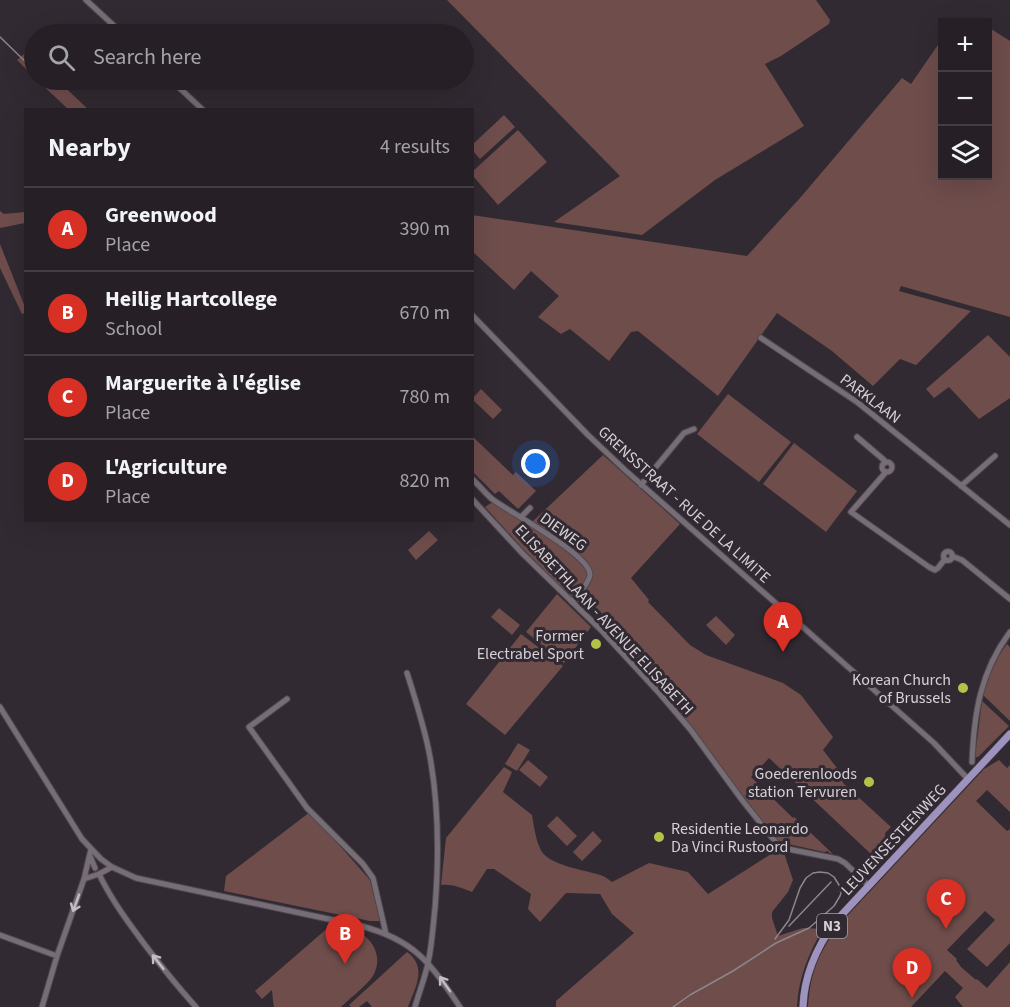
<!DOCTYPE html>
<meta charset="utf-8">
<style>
:root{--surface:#262026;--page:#322d32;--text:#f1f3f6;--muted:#a4a3a7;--line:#423e43;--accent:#d93025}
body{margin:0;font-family:"Source Sans 3",sans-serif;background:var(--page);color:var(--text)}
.controls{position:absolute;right:18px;top:18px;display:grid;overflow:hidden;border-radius:0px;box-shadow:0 6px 24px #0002}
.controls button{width:54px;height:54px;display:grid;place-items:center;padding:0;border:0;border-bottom:2px solid var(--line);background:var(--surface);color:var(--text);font:30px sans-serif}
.you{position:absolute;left:536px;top:464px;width:21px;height:21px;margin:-15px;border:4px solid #fff;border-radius:50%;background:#1a73e8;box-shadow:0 0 0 9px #1a73e833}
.badge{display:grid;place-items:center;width:39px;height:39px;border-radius:50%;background:var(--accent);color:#fff;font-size:20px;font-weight:700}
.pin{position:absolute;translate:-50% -50px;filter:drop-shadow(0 2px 3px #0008)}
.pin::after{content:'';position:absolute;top:32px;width:21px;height:18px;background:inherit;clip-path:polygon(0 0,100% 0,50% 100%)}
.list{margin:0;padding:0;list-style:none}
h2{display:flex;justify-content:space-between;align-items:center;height:78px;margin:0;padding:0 24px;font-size:26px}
h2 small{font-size:20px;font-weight:400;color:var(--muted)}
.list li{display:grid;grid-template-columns:39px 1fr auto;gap:18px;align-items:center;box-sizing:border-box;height:84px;padding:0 24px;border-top:2px solid var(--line)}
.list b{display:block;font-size:22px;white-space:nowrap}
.list p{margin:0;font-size:20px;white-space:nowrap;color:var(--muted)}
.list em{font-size:20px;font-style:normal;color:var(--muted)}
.icon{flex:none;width:33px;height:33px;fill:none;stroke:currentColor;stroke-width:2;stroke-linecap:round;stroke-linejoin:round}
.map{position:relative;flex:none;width:1010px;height:1007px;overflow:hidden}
.search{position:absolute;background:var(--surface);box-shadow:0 6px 24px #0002;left:24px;top:24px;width:450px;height:66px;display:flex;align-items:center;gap:15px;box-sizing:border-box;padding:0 21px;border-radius:33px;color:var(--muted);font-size:22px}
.panel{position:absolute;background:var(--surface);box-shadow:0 6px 24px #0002;left:24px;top:108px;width:450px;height:414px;border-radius:0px}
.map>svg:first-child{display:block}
.green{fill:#6e4d4b}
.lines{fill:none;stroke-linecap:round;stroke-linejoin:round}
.minor-casing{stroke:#4f484f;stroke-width:7}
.major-casing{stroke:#4f484f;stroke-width:8}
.minor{stroke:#766d77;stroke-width:5}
.major{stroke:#9e92bf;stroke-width:7}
.tram{stroke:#8c868c;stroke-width:1.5}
.oneway{stroke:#c3bdc3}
.poi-dot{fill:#b5c249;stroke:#322a32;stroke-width:2}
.labels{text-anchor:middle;stroke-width:6;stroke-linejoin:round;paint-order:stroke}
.shield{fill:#322a32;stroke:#a59fa5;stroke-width:1.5}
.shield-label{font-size:15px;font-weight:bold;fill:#d6d1d6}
.street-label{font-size:16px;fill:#d6d1d6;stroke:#322a32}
.poi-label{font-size:16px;fill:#d6d1d6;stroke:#322a32;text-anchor:end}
</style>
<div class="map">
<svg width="1010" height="1007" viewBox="0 0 1010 1007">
<rect width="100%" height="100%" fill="#322a32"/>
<path class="green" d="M447,0h369l14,20 -1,4 -48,32 -16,8 39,62 -89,54 -73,55 -88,-13 66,-46z
M988,27l22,14v276l-109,-31 -2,5 72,20 -55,54 -16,-6 -27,27 -41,-35 -55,-38 -59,83 -80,-65 -7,1 -22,29 -39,-32 -9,5 -23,-17 21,-21 -28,-25 -17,19 -41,-38 -1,-37 275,41 53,-58 102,-120 9,6 31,-45v137h46z
M28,51l6,6v20l-17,-17z
M37,80h20l31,29h-20z
M504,115l11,12 -35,32 -7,-8v-7z
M518,130l29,32 -49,43 -25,-29v-5z
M0,211l4,3 21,-2v11l-25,5z
M0,244l25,63v6l-3,1 -22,-46z
M988,335l22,22v41l-31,21 -30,-32 -15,11 -8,-9z
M481,389l21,21 -9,9 -20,-19v-2z
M728,394l63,48 -32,40 -62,-48z
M473,437l40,38 3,-3 20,19 -18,18 -19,-18 -4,3 -22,-22z
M794,443l63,48 -31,41 -63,-48z
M603,455l77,69 -49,54 18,22 -1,2 42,43 16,10 77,28 18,12 32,42 -10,13 14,18 6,15 48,44 -6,6 1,9 -13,14 -104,-98 -18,19 42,41 1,-1 39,37 -4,-1 -1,-2 -4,1 -45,-10 -123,-157 -33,-34 7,-7 -20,-23 -28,-26 -3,10 -54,-54 -40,-44 11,-7 36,22z
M429,531l9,9 -22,20 -8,-10z
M557,594l34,33 -27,36 -38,-31z
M499,608l21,17 -8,10 -21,-18z
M716,616l19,19 -9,10 -20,-20z
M521,634l42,32 -58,69 -39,-31z
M1007,644l3,3v74l-27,-26c6,-18 12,-36 24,-51z
M982,701l27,25 -31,31h-3z
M518,743l12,7 -13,21 -12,-7z
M528,760l20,17 -8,10 -21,-17z
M999,760l8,8 3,-3v47l-23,-22 -11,11 31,30 3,-2v114l-23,24 -20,-18 28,-29 -10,-9 -38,39 10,9 -1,1 5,7 15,13 1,-1 10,9 23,-26v45h-47l-8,-10 8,-9 -18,-17 -34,36h-103c1,-20 5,-39 15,-57 12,-24 34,-44 52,-64 36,-39 73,-78 109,-117z
M504,767l8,5 -9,20 29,23c2,12 4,27 10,37 10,14 43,18 58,23 4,1 8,4 12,7l37,-19 39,9 20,22 68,-43 8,2 9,27 -5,12 -16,20v6l6,18 25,-8 20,1c-14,23 -25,50 -26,78h-241v-6l78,-68 -22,-19 -12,-20 -34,-1 -26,29 -12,-13 3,-15 -37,-25h-7l-15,23c-11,-4 -19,-8 -31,-7l5,-47z
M310,812l60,68 10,41h-10l-146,-30 2,-15z
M557,816l20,20 -10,10 -20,-20z
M593,831l9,10 -20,20 -9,-9z
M331,925l3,2c25,-4 53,21 40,47 -4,9 -25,25 -33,33h-67l-1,-6 -1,-11 -10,9 -7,-8z
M407,952c21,15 8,36 1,55h-36l-5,-6 -8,6h-8l-2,-2z"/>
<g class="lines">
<g class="minor-casing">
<path id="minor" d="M86,0l37,34
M171,80l32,30
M472,315l116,120 37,35 309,273 33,35
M761,338l96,64 153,123
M857,437l27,23 1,3
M882 467a5 5 0 1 1 10 0a5 5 0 1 1-10 0Z
M886,472l-35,40 78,55 6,3 3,-2 7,-9
M472,479c7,6 13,14 20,20 17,13 99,56 98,76 -1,9 -13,20 -18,27
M641,485l43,-52 10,-4
M961,486l34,-30
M472,499l51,55 77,75 60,65 30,35 52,71 36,45 10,4 50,10 7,4 23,22
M521,517l9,-9
M943.5 556a4.5 4.5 0 1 1 9 0a4.5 4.5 0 1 1-9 0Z
M952,556l10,4 48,39
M407,673c9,28 18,56 23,84 9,50 9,101 5,151 -2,18 -3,37 -7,55 -3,15 -9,29 -13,44
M287,699l-38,28 58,81 56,56 10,14 13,56
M0,707l82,132 19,20 11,8 24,11 225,48c54,14 69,37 99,81
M972,762c2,-48 8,-90 38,-130
M90,856l5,12
M99,874c13,27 29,48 46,71 16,21 33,42 51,62
M84,879l15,-5 13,-7
M0,935l57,21
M42,1007l15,-51 27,-77 7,-30"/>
</g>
<g class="major-casing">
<path id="major" d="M803,1007c1,-32 13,-59 32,-85l175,-188"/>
</g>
<use href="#minor" class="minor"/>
<use href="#major" class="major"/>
<path class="tram" d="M0,37l34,33
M789,926l42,-44
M673,1007l17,-12 43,-24 43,-28 33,-15 7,-6 18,-16 6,-10 1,-3 -2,-8 -5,-8 -6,-4 -8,-1 -7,1 -7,5 -6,10 -11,32 -14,19"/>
</g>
<defs><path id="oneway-shaft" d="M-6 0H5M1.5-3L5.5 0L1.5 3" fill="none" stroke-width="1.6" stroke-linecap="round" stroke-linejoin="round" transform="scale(1.5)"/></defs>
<g class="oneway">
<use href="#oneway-shaft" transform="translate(76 903) rotate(110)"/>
<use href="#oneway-shaft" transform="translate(158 962) rotate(-128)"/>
<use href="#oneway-shaft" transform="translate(445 984) rotate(-125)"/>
</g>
<g class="poi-dot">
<circle cx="596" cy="644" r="6"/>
<circle cx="963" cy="688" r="6"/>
<circle cx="869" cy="782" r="6"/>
<circle cx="659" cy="837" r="6"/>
</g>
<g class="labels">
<rect class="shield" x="817" y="914" width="30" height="24" rx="4.5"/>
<g class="shield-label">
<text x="832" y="931">N3</text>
</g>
<g class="street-label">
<text transform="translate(871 398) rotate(37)" y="6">PARKLAAN</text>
<text transform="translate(685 504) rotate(42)" y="6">GRENSSTRAAT - RUE DE LA LIMITE</text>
<text transform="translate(564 531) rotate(36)" y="6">DIEWEG</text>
<text transform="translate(605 619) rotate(47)" y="6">ELISABETHLAAN - AVENUE ELISABETH</text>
<text transform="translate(893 839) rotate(-47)" y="6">LEUVENSESTEENWEG</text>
</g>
<g class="poi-label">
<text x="584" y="641">Former<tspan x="584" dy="18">Electrabel Sport</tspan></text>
<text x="951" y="685">Korean Church<tspan x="951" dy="18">of Brussels</tspan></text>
<text x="857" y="779">Goederenloods<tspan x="857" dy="18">station Tervuren</tspan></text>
<text x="671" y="834" text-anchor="start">Residentie Leonardo<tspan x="671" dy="18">Da Vinci Rustoord</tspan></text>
</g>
</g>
</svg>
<div class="controls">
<button>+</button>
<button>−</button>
<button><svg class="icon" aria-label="layers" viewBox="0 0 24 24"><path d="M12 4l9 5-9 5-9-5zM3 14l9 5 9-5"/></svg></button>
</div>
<div class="you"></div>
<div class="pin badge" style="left:783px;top:652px">A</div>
<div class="pin badge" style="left:345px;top:964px">B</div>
<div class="pin badge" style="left:946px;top:929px">C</div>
<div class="pin badge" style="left:912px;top:998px">D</div>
<div class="search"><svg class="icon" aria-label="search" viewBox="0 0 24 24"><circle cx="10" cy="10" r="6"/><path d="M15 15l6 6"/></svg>Search here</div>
<section class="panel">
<h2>Nearby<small>4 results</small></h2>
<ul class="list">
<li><span class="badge">A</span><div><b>Greenwood</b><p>Place</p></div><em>390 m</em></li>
<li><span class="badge">B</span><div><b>Heilig Hartcollege</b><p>School</p></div><em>670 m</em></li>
<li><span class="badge">C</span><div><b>Marguerite à l'église</b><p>Place</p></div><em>780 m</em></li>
<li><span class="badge">D</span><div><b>L'Agriculture</b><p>Place</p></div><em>820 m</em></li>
</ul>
</section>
</div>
